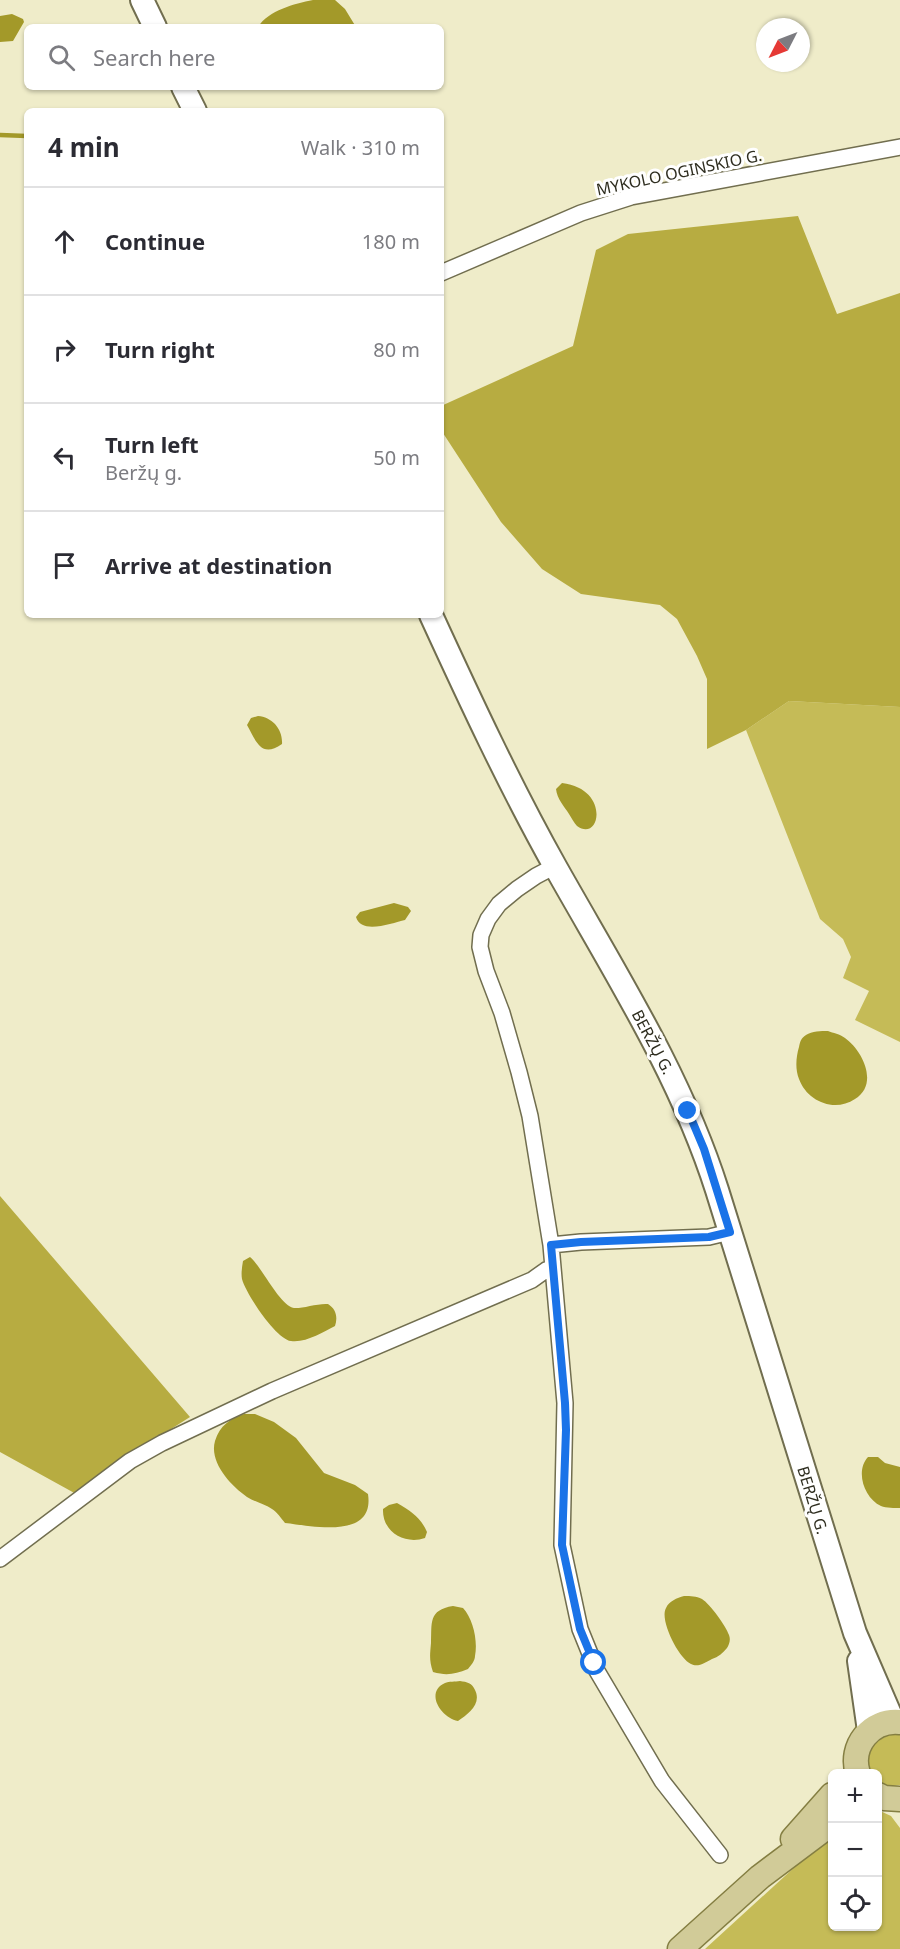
<!DOCTYPE html>
<meta charset="utf-8">
<style>
:root{--surface:#fff;--page:#f2f2f3;--text:#2b2b33;--muted:#7c7c81;--line:#e1e1e2}
body{margin:0;font-family:"Noto Sans",sans-serif;background:var(--page);color:var(--text)}
.controls{position:absolute;right:18px;bottom:18px;display:grid;overflow:hidden;border-radius:9px;box-shadow:0 2px 4px #0004}
.controls button{width:54px;height:54px;display:grid;place-items:center;padding:0;border:0;border-bottom:2px solid var(--line);background:var(--surface);color:var(--text);font:30px sans-serif}
.compass{position:absolute;left:756px;top:18px;width:54px;height:54px;border-radius:50%;background:var(--surface);box-shadow:0 2px 4px #0004;rotate:228deg}
.stop{position:absolute;width:18px;height:18px;margin:-14px;border:4px solid #1a73e8;border-radius:50%;background:#fff}
.stop.end{background:#1a73e8;border-color:#fff;box-shadow:0 2px 6px #0008}
.list{margin:0;padding:0;list-style:none}
h2{display:flex;justify-content:space-between;align-items:center;height:78px;margin:0;padding:0 24px;font-size:26px}
h2 small{font-size:20px;font-weight:400;color:var(--muted)}
.list li{display:grid;grid-template-columns:39px 1fr auto;gap:18px;align-items:center;box-sizing:border-box;height:108px;padding:0 24px;border-top:2px solid var(--line)}
.list b{display:block;font-size:22px;white-space:nowrap}
.list p{margin:0;font-size:20px;white-space:nowrap;color:var(--muted)}
.list em{font-size:20px;font-style:normal;color:var(--muted)}
.icon{flex:none;width:33px;height:33px;fill:none;stroke:currentColor;stroke-width:2;stroke-linecap:round;stroke-linejoin:round}
.map{position:relative;flex:none;width:900px;height:1949px;overflow:hidden}
.search{position:absolute;background:var(--surface);box-shadow:0 2px 4px #0004;left:24px;top:24px;width:420px;height:66px;display:flex;align-items:center;gap:15px;box-sizing:border-box;padding:0 21px;border-radius:9px;color:var(--muted);font-size:22px}
.panel{position:absolute;background:var(--surface);box-shadow:0 2px 4px #0004;left:24px;top:108px;width:420px;height:510px;border-radius:9px}
.map>svg:first-child{display:block}
.green{fill:#c5bb57}
.forest{fill:#b7ac41}
.water{fill:#a39929}
.lines{fill:none;stroke-linecap:round;stroke-linejoin:round}
.stream{stroke:#a39929;stroke-width:4.5}
.minor-casing{stroke:#716e4f;stroke-width:18}
.secondary-casing{stroke:#716e4f;stroke-width:26}
.primary-casing{stroke:#847e42;stroke-width:27}
.minor{stroke:#fff;stroke-width:15}
.secondary{stroke:#fff;stroke-width:22}
.primary{stroke:#d1cb98;stroke-width:24}
.route{stroke:#1a73e8;stroke-width:8}
.labels{text-anchor:middle;stroke-width:6;stroke-linejoin:round;paint-order:stroke}
.street-label{font-size:16px;fill:#2f2e20;stroke:#fff}
</style>
<div class="map">
<svg width="900" height="1949" viewBox="0 0 900 1949">
<rect width="100%" height="100%" fill="#efecc9"/>
<path class="green" d="M789,701l111,6v335l-45,-22 14,-29 -26,-13 8,-21 -8,-18 -23,-20 -74,-189z
M893,1733h7v52l-15,2 -7,-2v-11l-11,-1c-1,-24 4,-30 26,-40z
M878,1810l13,6 9,12v121h-195l127,-116v93h46z"/>
<path class="forest" d="M798,216l39,98 63,-21v414l-111,-6 -43,29 -39,19v-70l-10,-23 -20,-37 -17,-14 -79,-11 -39,-25 -41,-47 -60,-92v-24l132,-60 23,-96 32,-16z
M0,1196l190,221 -52,33 -60,45 -78,-43z"/>
<path class="water" d="M313,0h22l10,9 11,18h-98c11,-17 36,-23 55,-27z
M12,14l11,5 1,3 -11,19 -13,1v-26z
M258,716c14,1 25,13 24,28 -21,15 -26,-3 -35,-19l4,-7z
M562,783c49,6 38,60 15,43 -3,-3 -6,-9 -8,-12 -5,-8 -12,-15 -13,-25z
M394,903l14,4 3,4 -6,9c-13,3 -44,15 -49,-3l4,-5z
M828,1031c5,2 12,3 17,7 18,13 34,46 10,61 -21,14 -48,2 -56,-20 -4,-10 -3,-22 0,-32 1,-5 2,-9 7,-12 6,-4 15,-4 22,-4z
M250,1257c12,10 30,49 44,51 7,1 24,-5 34,-4 8,5 10,13 7,22 -12,6 -29,17 -44,15 -15,-2 -45,-47 -49,-62 -1,-6 0,-12 1,-18z
M244,1414h11l19,8 22,16 28,35 31,12 13,9c7,46 -56,32 -83,29 -4,-5 -8,-11 -13,-14 -7,-5 -17,-7 -25,-12 -17,-12 -38,-35 -32,-56 5,-16 15,-22 29,-27z
M868,1457h10l7,6 15,4v41c-5,0 -14,0 -19,-2 -17,-8 -26,-35 -13,-49z
M397,1503c14,8 24,15 30,29l-2,6c-20,7 -43,-6 -42,-29l6,-4z
M684,1596c7,0 12,0 18,3 8,5 24,27 27,36 2,5 0,10 -2,13 -4,5 -9,9 -15,11 -6,3 -14,9 -21,5 -12,-5 -32,-44 -25,-56 3,-7 11,-10 18,-12z
M453,1606l10,2c10,11 15,32 12,48 0,5 -4,9 -7,13 -13,5 -21,7 -35,3 -4,-12 -3,-17 -2,-29 1,-20 -3,-33 22,-37z
M460,1681c7,1 12,2 15,9 7,14 -7,24 -17,31 -18,-4 -33,-29 -13,-38 4,-2 10,-1 15,-2z"/>
<g class="lines">
<path class="stream" d="M0,135l27,1"/>
<g class="minor-casing">
<path id="minor" d="M441,273l140,-60 50,-16 269,-50
M555,866l-19,10 -19,13 -18,15 -11,15 -7,16 -1,12 6,24 16,42 17,59 11,44 21,129 14,158 -3,142 18,84 17,42 65,110 58,74
M551,1245l30,-3 128,-5 21,-5
M0,1559l130,-98 32,-18 110,-52 260,-111 14,-10 7,-2"/>
</g>
<g class="secondary-casing">
<path id="secondary" d="M142,0l13,27
M183,87l12,24
M431,615c39,85 79,171 125,253 59,105 124,206 161,322l138,443 38,88
M859,1661l10,70"/>
</g>
<g class="primary-casing">
<path id="primary" d="M858,1774c-9,-28 13,-55 42,-52
M878,1795l6,3 16,1
M793,1839l39,-44
M680,1949l80,-72 72,-54"/>
</g>
<use href="#minor" class="minor"/>
<use href="#secondary" class="secondary"/>
<use href="#primary" class="primary"/>
</g>
<g class="lines">
<path class="route" d="M594,1663l-14,-34 -18,-84 4,-115 -1,-27 -14,-158 30,-3 128,-5 21,-5 -26,-83 -16,-38"/>
</g>
<g class="labels">
<g class="street-label">
<text transform="translate(679 172) rotate(-12)" y="6">MYKOLO OGINSKIO G.</text>
<text transform="translate(653 1042) rotate(62)" y="6">BERŽŲ G.</text>
<text transform="translate(813 1500) rotate(73)" y="6">BERŽŲ G.</text>
</g>
</g>
</svg>
<div class="controls">
<button>+</button>
<button>−</button>
<button><svg class="icon" aria-label="locate" viewBox="0 0 24 24"><circle cx="12" cy="12" r="6"/><path d="M12 2v4M12 18v4M2 12h4M18 12h4"/></svg></button>
</div>
<svg class="compass" viewBox="-18 -18 36 36"><path d="M0-13l5 13h-10z" fill="#e53935"/><path d="M0 13l5-13h-10z" fill="#7c7c81"/></svg>
<div class="stop" style="left:594px;top:1663px"></div>
<div class="stop end" style="left:688px;top:1111px"></div>
<div class="search"><svg class="icon" aria-label="search" viewBox="0 0 24 24"><circle cx="10" cy="10" r="6"/><path d="M15 15l6 6"/></svg>Search here</div>
<section class="panel">
<h2>4 min<small>Walk · 310 m</small></h2>
<ul class="list">
<li><svg class="icon" aria-label="ahead" viewBox="0 0 24 24"><path d="M12 20V5M6 11l6-6 6 6"/></svg><div><b>Continue</b></div><em>180 m</em></li>
<li><svg class="icon" aria-label="right" viewBox="0 0 24 24"><path d="M7 20v-9h11M14 6l5 5-5 5"/></svg><div><b>Turn right</b></div><em>80 m</em></li>
<li><svg class="icon" aria-label="left" viewBox="0 0 24 24"><path d="M17 20v-9H6M10 6l-5 5 5 5"/></svg><div><b>Turn left</b><p>Beržų g.</p></div><em>50 m</em></li>
<li><svg class="icon" aria-label="arrive" viewBox="0 0 24 24"><path d="M6 21V4h12l-3 4 3 4H6"/></svg><div><b>Arrive at destination</b></div></li>
</ul>
</section>
</div>
